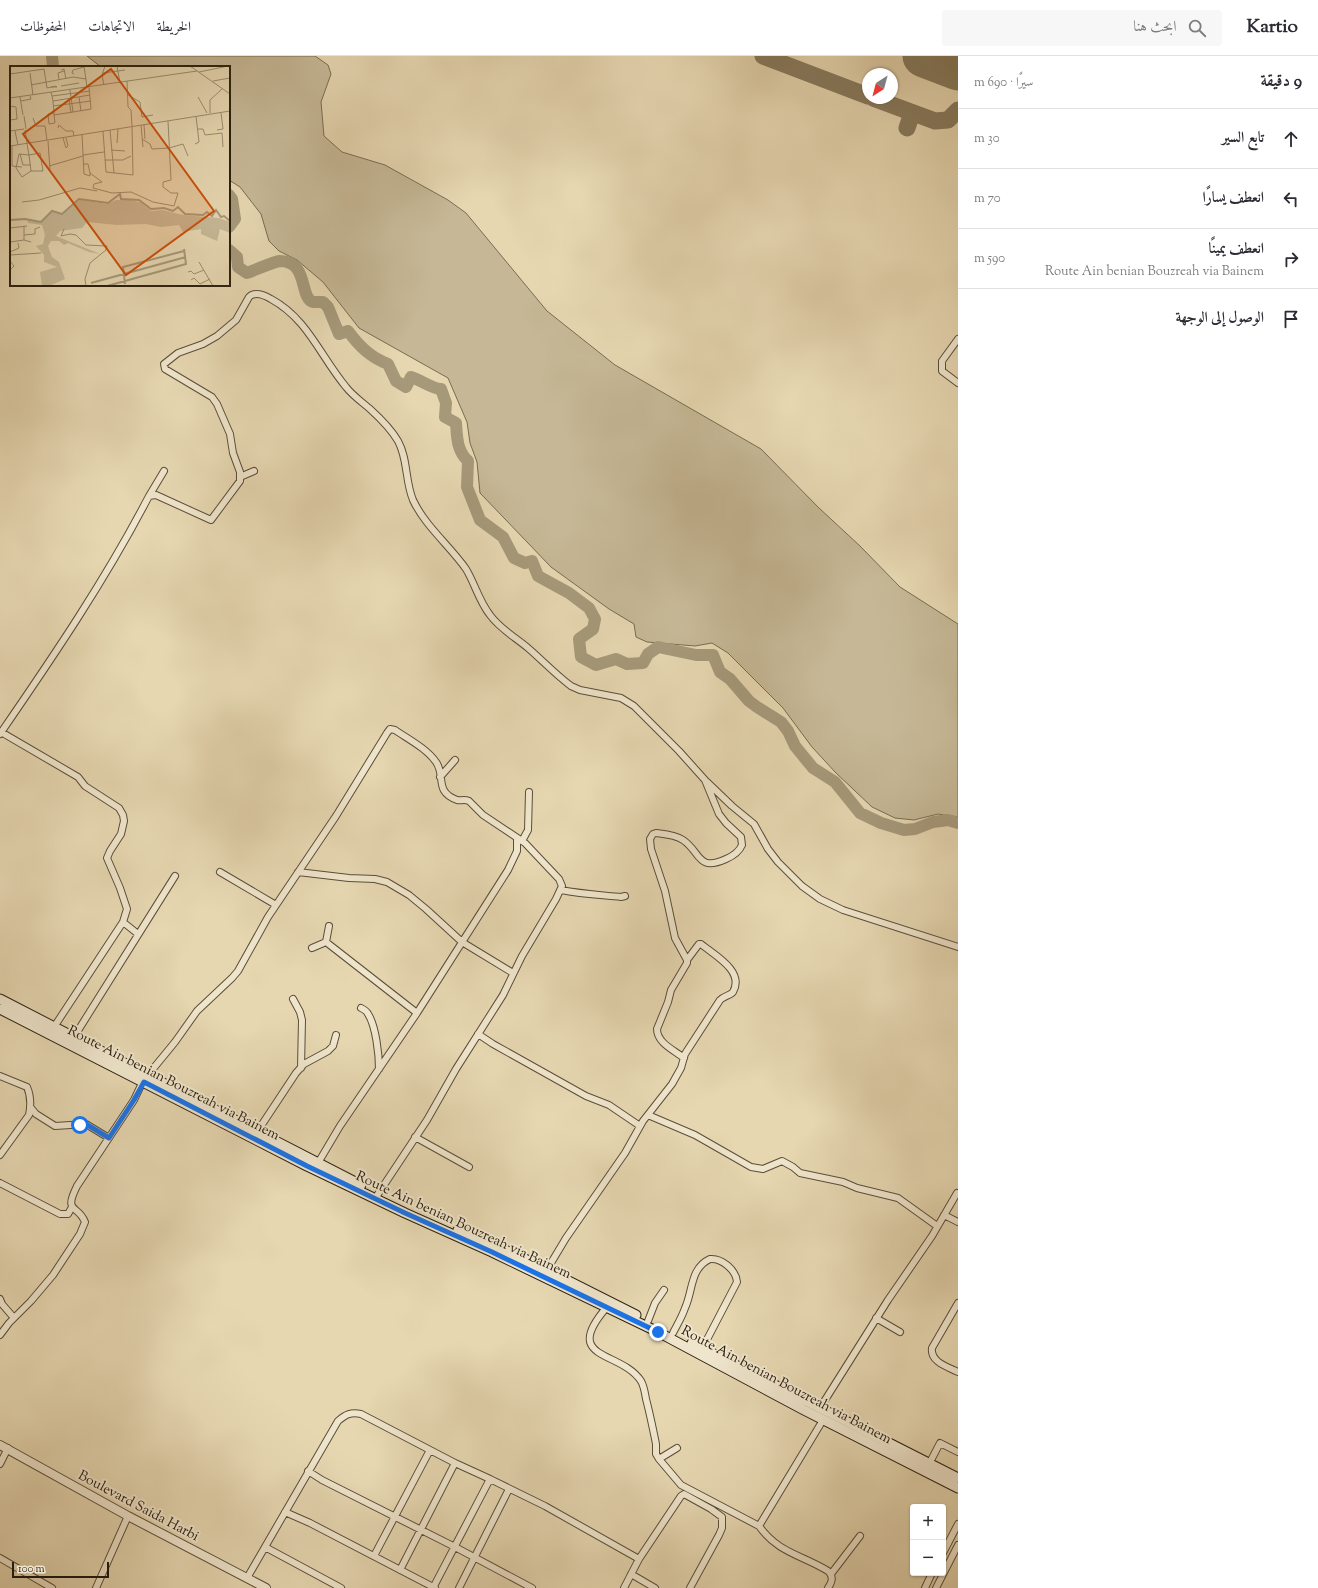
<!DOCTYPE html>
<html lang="ar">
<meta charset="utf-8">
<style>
:root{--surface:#fff;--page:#f7f7f7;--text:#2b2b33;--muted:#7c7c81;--line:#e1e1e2}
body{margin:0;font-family:"Sorts Mill Goudy",Amiri,serif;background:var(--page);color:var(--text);direction:rtl}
.controls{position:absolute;right:12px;bottom:12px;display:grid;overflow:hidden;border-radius:4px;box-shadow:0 1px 3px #0004}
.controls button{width:36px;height:36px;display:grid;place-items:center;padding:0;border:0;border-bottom:1px solid var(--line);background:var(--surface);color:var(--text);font:20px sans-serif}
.compass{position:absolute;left:862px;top:12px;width:36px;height:36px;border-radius:50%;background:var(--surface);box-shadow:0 1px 3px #0004;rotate:216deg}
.scale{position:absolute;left:12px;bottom:10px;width:97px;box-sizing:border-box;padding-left:4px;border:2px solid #2b2010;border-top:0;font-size:11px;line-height:14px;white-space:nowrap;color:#2b2010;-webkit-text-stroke:3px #efe5cc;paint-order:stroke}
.stop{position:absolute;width:12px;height:12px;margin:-9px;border:3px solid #1a73e8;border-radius:50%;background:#fff}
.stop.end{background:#1a73e8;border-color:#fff;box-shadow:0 1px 4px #0008}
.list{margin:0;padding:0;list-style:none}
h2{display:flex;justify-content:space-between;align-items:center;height:52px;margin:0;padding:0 16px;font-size:17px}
h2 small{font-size:13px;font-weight:400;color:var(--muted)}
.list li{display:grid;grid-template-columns:26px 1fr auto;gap:12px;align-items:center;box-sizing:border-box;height:60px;padding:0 16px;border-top:1px solid var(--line)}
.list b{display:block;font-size:15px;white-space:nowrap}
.list p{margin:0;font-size:13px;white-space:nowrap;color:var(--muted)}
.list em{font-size:13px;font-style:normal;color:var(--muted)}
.icon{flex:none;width:22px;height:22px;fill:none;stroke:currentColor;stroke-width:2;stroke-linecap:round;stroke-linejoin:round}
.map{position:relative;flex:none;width:958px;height:1532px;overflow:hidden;direction:ltr}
header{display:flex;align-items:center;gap:24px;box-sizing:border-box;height:56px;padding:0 20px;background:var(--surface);border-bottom:1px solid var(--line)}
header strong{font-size:19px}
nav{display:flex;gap:22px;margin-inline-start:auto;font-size:14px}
.search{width:280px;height:36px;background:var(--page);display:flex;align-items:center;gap:10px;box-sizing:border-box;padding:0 14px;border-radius:4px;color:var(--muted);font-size:15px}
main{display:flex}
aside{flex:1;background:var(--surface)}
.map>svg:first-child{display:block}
.green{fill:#c6b896;stroke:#786c53}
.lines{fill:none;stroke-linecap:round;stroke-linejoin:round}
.river{stroke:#a6997a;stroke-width:12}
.taxiway{stroke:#887c60;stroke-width:17}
.runway{stroke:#887c60;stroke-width:43}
.minor-casing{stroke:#5a4e38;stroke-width:8}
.tertiary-casing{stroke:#5a4e38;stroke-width:10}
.secondary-casing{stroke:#2b2010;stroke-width:11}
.minor{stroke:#efe5cc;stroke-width:6}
.tertiary{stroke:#efe5cc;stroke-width:8}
.secondary{stroke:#efe5cc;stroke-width:9}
.route{stroke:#1a73e8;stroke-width:5}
.labels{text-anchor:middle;stroke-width:4;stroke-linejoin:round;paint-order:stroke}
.street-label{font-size:14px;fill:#2b2010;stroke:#efe5cc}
.inset-river{fill:none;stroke:#a6997a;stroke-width:2}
.inset-road{fill:none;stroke:#9b8e71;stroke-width:1}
.view{fill:#cc500d;fill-opacity:0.15;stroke:#cc500d;stroke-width:2}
.inset-edge{fill:none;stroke:#2b2010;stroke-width:2}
</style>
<header>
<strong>Kartio</strong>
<div class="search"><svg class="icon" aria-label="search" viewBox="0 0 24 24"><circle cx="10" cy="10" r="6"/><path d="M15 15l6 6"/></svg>ابحث هنا</div>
<nav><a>الخريطة</a><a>الاتجاهات</a><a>المحفوظات</a></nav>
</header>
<main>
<aside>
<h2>9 دقيقة<small>سيرًا · 690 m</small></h2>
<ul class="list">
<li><svg class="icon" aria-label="ahead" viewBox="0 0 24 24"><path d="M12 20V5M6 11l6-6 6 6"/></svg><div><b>تابع السير</b></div><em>30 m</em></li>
<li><svg class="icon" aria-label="left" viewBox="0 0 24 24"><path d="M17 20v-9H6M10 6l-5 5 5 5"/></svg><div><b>انعطف يسارًا</b></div><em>70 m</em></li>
<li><svg class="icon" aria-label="right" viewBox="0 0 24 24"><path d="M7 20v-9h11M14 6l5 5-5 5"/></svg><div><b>انعطف يمينًا</b><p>Route Ain benian Bouzreah via Bainem</p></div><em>590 m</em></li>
<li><svg class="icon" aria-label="arrive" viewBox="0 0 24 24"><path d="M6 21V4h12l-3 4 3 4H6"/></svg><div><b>الوصول إلى الوجهة</b></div></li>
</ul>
</aside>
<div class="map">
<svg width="958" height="1532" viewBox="0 0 958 1532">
<rect width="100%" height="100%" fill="#e6d7b1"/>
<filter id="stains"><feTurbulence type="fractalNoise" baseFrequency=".005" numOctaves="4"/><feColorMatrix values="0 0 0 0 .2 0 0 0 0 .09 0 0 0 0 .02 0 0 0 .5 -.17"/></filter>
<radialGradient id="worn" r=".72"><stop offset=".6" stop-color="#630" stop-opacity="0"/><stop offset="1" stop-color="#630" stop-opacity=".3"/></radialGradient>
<path class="green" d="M87,0h228l13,9 3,9 -10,28 3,34 18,16 43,13 63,35 18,13 81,98 68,54 146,84 58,59 41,38 40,41 58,37v193l-20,-3 -24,6 -19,-2 -23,-11 -36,-34 -24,-26 -29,-39 -55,-55 -16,-10 -17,3 -48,-4 -11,-5 -2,-13 -25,-15 -58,-42 -71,-74 -3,-31 -7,-19 -3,-21 -19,-44 -89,-50 -36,-46 -26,-22 -18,-9 -10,-10 -8,-27 -21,-27 -11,-7v-113h-128z"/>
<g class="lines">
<path class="river" d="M52,0l1,11
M229,139l3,4 3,20 -6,8
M229,194l8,7 1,10 9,6c8,-3 26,-11 33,-12 29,0 19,37 33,41 3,0 7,0 10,0l5,5 11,27 9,-3c11,15 22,26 40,33l8,17 10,6 5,-10c10,3 22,12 30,12l5,14 -1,14 11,6c1,15 1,28 12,38l-1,26 13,33 23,17 11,21 11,5 7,-2 6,15 31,17 20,15 6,11 -2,10 -14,10 2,18 15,8 20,-6 11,5 16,-1 5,-9 10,-7 38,8h17l7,17 10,7 19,22 8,6 24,15 7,9 7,15 18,22 22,14 25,31 21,10 23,7 11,-1 18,-7 15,-2 10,3"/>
<path class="taxiway" d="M763,0l105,40
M873,42l62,23 13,-1 10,-10
M907,72l5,-15"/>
<path class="runway" d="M924,0l34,13"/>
<g class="minor-casing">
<path id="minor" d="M958,283l-16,22v10l16,12
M240,421l14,-6
M149,440l15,-25
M1,676l77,45 7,9 34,22 4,7 1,6 -3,13 -11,17 -3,7 13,30 7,21 -4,13 15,12
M0,678c53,-77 106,-155 149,-238l7,-1 55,25 29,-39v-9l-7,-19 -3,-19 -13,-30 -5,-7 -47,-28 -1,-5 14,-11 25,-9 14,-8 19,-16 13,-23c6,-6 15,-2 22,2 37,20 49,57 75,88 7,9 16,15 24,22 11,10 21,20 28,32 10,18 7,40 15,59 12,26 37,46 53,69 9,15 13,32 24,46 10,14 25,22 38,33 15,13 28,27 43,38l9,4 41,8 13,8 45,45 26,29 14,34 7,9 15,14 1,8c-3,7 -9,11 -16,14 -29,13 -25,-7 -43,-19 -7,-5 -19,-6 -27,-7l-3,1 -3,5 1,10 14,42 10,47 12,22v3l-16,27 -3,12 -11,27c0,14 17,21 27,29
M440,721l15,-17
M707,726l25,24 22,18 14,25 10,13 24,24 18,13 23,11 115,37
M522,785l6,-11 1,-38
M220,816l56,33
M298,816l51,6 26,1 12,3 22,13 17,14 36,33 51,31
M561,834c20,4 40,5 60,7l4,-1
M326,886l91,71
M312,892l14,-6 3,-16
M293,943l7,13 2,8 -1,48
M361,952c2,1 6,3 7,6 8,12 11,41 11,55
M54,971l69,-105
M478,978l15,10 93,52 23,9 31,21
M74,981l101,-161
M0,1020l27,11c4,9 4,18 2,28l-29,40
M31,1052l5,6 19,12 31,-2 23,14
M648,1059l47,20 56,32 12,2 19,-8 11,6 7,6 43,9 14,6 41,10 39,28
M257,1076l39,-59 8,-9 24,-13 5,-5 3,-11
M415,1081l54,30
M318,1107l22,-37 77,-113 91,-143 9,-19v-13
M0,1127l60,31h8l4,-7
M944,1159l14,7
M545,1217l21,-35 59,-85 18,-32 29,-37 9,-16 4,-14 35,-54c4,-4 11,-5 13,-8 12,-21 -19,-37 -32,-48h-2l-12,16
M0,1243l2,5 12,14
M958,1247l-26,45c-2,14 16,19 26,24
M607,1251c-47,54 14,43 34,74 3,5 4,12 5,18 4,15 7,30 10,45v10l3,5 18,-11
M876,1262l24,14
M648,1265l7,-18 9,-13
M673,1277c4,-8 9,-16 12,-25 8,-17 5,-40 25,-49 12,-1 26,11 27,23l-36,69
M0,1279l9,-12 22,-22 22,-26 27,-41 5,-12c-7,-18 -22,-8 -8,-36l57,-86 9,-19 32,-39 22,-31 35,-33 6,-7 30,-54 68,-101 51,-83 3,-4 5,1c13,9 31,18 41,32 10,14 -2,30 21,38 4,1 7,-1 12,1l14,14 42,28 34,36 3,7 -6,13 -34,57 -19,39 -47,74 -29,51 -49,74
M820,1352l68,-108 44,-64 25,-43
M823,1364l-64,106c19,27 43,29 69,45 6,6 4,11 0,17
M659,1403l22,26 78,41
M0,1408l8,-16
M929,1408l11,-21 18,9
M308,1415l14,9 133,67 77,41
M285,1456l25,11 125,65
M265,1491l76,41
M943,1497l15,-29
M374,1500l56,-106
M0,1502l52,30
M400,1514l55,-107
M631,1518l24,14
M831,1518l29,-38
M247,1522l91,-157c8,-7 13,-9 23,-7l94,49 35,16
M96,1532l32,-72
M433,1532l57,-109 55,27 94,53
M459,1532l50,-99
M624,1532l15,-29 42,-63 3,-2 27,15 11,8v11l-3,7 -29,53
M925,1532l7,-15
M936,1532l22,-43"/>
</g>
<g class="tertiary-casing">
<path id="tertiary" d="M0,1389l128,71 138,72"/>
</g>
<g class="secondary-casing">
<path id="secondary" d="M0,943l361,186
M0,953l307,157 98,47 87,39 166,80 146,78 154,78
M458,1174l61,26 117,59
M692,1287l266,135"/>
</g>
<use href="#minor" class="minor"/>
<use href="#tertiary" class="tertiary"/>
<use href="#secondary" class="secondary"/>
</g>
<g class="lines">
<path class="route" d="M80,1069l6,-1 23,14 25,-38 10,-18 163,84 98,47 87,39 166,80"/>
</g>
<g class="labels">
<g class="street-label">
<text transform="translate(174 1026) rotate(27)" y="5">Route Ain benian Bouzreah via Bainem</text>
<text transform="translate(464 1168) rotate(25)" y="5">Route Ain benian Bouzreah via Bainem</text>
<text transform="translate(787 1328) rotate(28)" y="5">Route Ain benian Bouzreah via Bainem</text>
<text transform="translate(139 1449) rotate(28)" y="5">Boulevard Saida Harbi</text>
</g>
</g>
<g transform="translate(10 10)">
<rect width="220" height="220" fill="#e6d7b1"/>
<path d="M70,134l27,4 9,-4h13l11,2 11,9 12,-1 20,5 36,3 11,4v11l-10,-4 -3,12 -16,-7v-5l-18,3 -4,-7 -18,2 -15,-3 -29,1 -30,-3 -5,6 -22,3 -4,5 44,18 -11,-2 -21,-9 -4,2 -5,-4h-8l-3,5 4,11 7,5 6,17 -16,7h-7l-2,-14 17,-5 -13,-5v-7l-8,-9 7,-2 2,-9 -3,-10 -14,-2 -1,-3 14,2 12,-11 9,3z" fill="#c6b896"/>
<path class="inset-river" d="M0,154l15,-1 16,3 11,-11 10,3 17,-15 29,4 12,-9 1,5 18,1 12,9 13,-1 9,3 5,-4 7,7 18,1 4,-3 5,4 4,-6 5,7 3,-1 6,5M81,217l95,-26M115,218l-2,-17 61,-16M97,220l79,-22 -2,-15"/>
<path class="inset-road" d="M74,0l3,21M107,0l3,17M180,0l40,28M51,4l3,-1 2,10M189,6l29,-6M20,7l3,22M93,7l22,-3M0,8l34,-5 3,19M64,8l-2,-1 1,-3 11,-3M49,14l-1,-7 6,-2M203,15l17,-3M21,19l42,-8 13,2M94,19l-2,-10 3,-9M51,20l18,-3M37,22l9,-2 1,1h-6M41,26l1,4 1,5 1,12v2l1,8 -6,1 -1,-10 6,-1M118,29l12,7 2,15 11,-2M42,30l38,-5M10,31l3,18M69,31l2,14M188,31l9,16M0,32l187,-27M59,33l2,14M11,35l10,-2 -1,-3M43,35l37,-6M0,40l6,1 1,12 -7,1M43,40l38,-5M63,46l18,-3 -2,-22M200,47v-13l12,-11M44,49l19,-3 -3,-22M14,50l2,13M23,52l3,8h9l2,14M131,59l2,22M134,59l1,14M48,62l1,-3 7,6h7l1,5M188,63h5l2,6 17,-2 1,14M15,64l2,13v1l2,11 2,16h12l-3,-18 -11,2 -10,-1 -3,14 6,9 9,-6M100,64l4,43M207,64l6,-1 -2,-16M0,65l14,-2M5,65l3,14M93,65l3,41 27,3 -1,-49 -1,-16 -3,-3 -1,-26M72,68l2,40 6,2v-3M53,72l3,10 2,-2 -2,-8M132,73l8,5 2,5 17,-1M38,75l2,29M107,77l1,-14M185,78l4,-2 -3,-26M0,80l220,-35M2,80v20l10,1M159,82l14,-4 5,12M101,84l14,1M10,88l3,11h8M73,89l21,-3M95,94h18l8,-4M74,98h4l2,9 12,9 -8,2 -1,4 19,5 19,-1 22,10 21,4 4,-13h-7l-8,-6v-5l8,-2 -3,-59M39,100l34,-10M12,136l17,-2 41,-12 17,3M14,160v14M0,162l17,-2M54,163l-3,7 9,-2 6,1 10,10 21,1 -1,4 -16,13 -5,16 1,7M14,169l11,-1v-5l5,-2M0,176l14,-2 7,2M0,186l9,-4 -1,-5M0,189l31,-2M0,195l4,5 -4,4M189,196l14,24M178,206l3,-1 3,3 10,-4M181,214l3,-2 6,6 10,-5"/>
<path class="view" d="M101,3l103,142 -88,64 -103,-141z"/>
<rect width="220" height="220" class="inset-edge"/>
</g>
<rect width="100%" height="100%" filter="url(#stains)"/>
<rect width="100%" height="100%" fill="url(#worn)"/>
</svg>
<div class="controls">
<button>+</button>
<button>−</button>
</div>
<svg class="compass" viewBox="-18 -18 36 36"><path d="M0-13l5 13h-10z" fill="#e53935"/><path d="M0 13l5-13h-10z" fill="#7c7c81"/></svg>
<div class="scale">100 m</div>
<div class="stop" style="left:80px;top:1069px"></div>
<div class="stop end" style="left:658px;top:1276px"></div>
</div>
</main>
